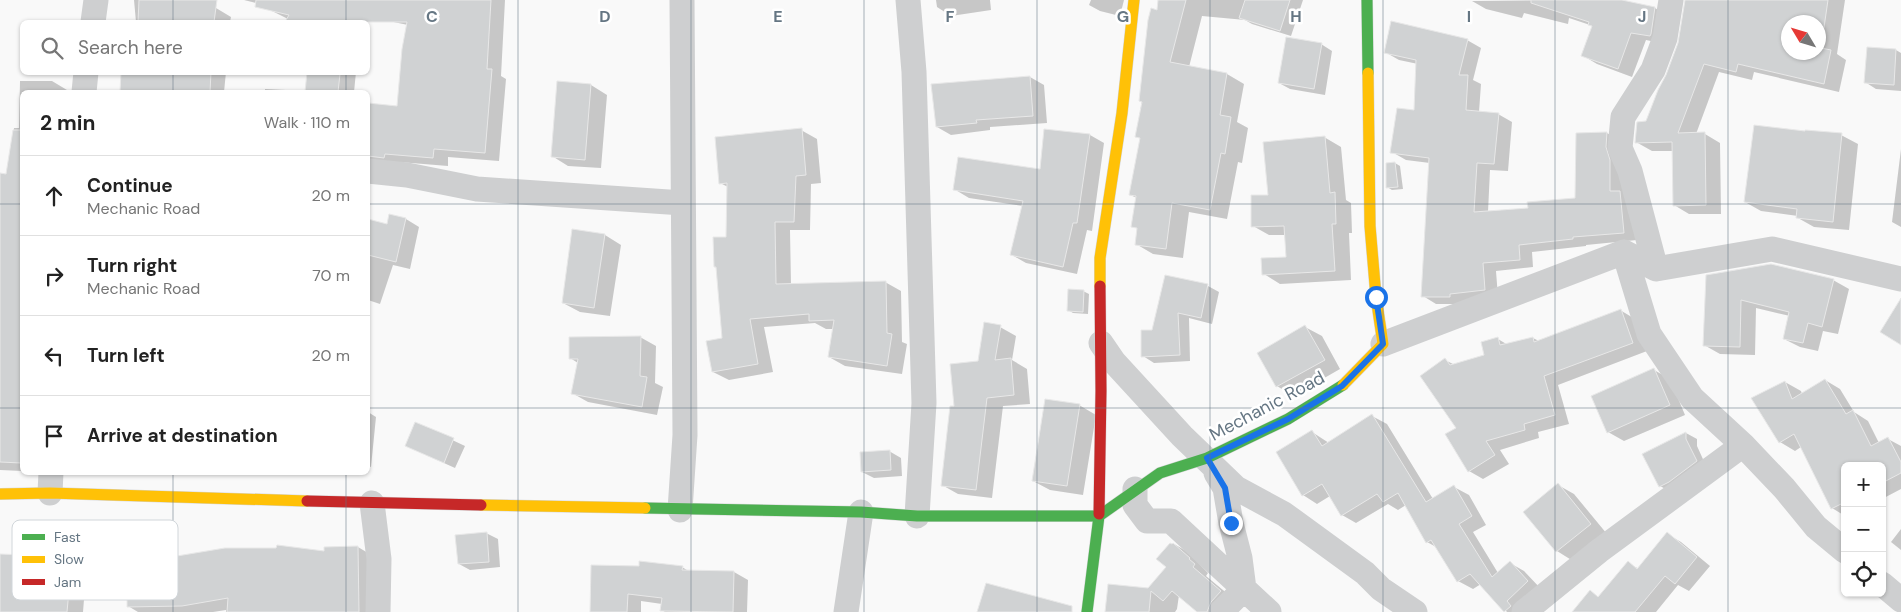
<!DOCTYPE html>
<meta charset="utf-8">
<style>
:root{--surface:#fff;--page:#f6f6f6;--text:#222;--muted:#767676;--line:#e0e0e0}
body{margin:0;font-family:"DM Sans",sans-serif;background:var(--page);color:var(--text)}
.controls{position:absolute;right:15px;bottom:15px;display:grid;overflow:hidden;border-radius:8px;box-shadow:0 1px 4px #0004}
.controls button{width:45px;height:45px;display:grid;place-items:center;padding:0;border:0;border-bottom:1px solid var(--line);background:var(--surface);color:var(--text);font:25px sans-serif}
.compass{position:absolute;left:1781px;top:15px;width:45px;height:45px;border-radius:50%;background:var(--surface);box-shadow:0 1px 4px #0004;rotate:308deg}
.stop{position:absolute;width:15px;height:15px;margin:-11px;border:4px solid #1a73e8;border-radius:50%;background:#fff}
.stop.end{background:#1a73e8;border-color:#fff;box-shadow:0 1px 5px #0008}
.list{margin:0;padding:0;list-style:none}
h2{display:flex;justify-content:space-between;align-items:center;height:65px;margin:0;padding:0 20px;font-size:21px}
h2 small{font-size:16px;font-weight:400;color:var(--muted)}
.list li{display:grid;grid-template-columns:32px 1fr auto;gap:15px;align-items:center;box-sizing:border-box;height:80px;padding:0 20px;border-top:1px solid var(--line)}
.list b{display:block;font-size:19px;white-space:nowrap}
.list p{margin:0;font-size:16px;white-space:nowrap;color:var(--muted)}
.list em{font-size:16px;font-style:normal;color:var(--muted)}
.icon{flex:none;width:28px;height:28px;fill:none;stroke:currentColor;stroke-width:2;stroke-linecap:round;stroke-linejoin:round}
.map{position:relative;flex:none;width:1901px;height:612px;overflow:hidden}
.search{position:absolute;background:var(--surface);box-shadow:0 1px 4px #0004;left:20px;top:20px;width:350px;height:55px;display:flex;align-items:center;gap:12px;box-sizing:border-box;padding:0 18px;border-radius:8px;color:var(--muted);font-size:19px}
.panel{position:absolute;background:var(--surface);box-shadow:0 1px 4px #0004;left:20px;top:90px;width:350px;height:385px;border-radius:8px}
.map>svg:first-child{display:block}
.shadow{fill:#0003;fill-rule:evenodd}
.building{fill:#d0d2d3;stroke:#e8e8e8;fill-rule:evenodd}
.lines{fill:none;stroke-linecap:round;stroke-linejoin:round}
.fast-casing{stroke:#d5d6d7;stroke-width:12}
.slow-casing{stroke:#d5d6d7;stroke-width:12}
.jam-casing{stroke:#d5d6d7;stroke-width:12}
.street{stroke:#cecfd0;stroke-width:25}
.fast{stroke:#4caf50;stroke-width:11}
.slow{stroke:#ffc107;stroke-width:11}
.jam{stroke:#c62828;stroke-width:11}
.route{stroke:#1a73e8;stroke-width:6}
.grid{fill:none;stroke:#657683;stroke-width:1;stroke-opacity:0.55}
.labels{text-anchor:middle;stroke-width:5;stroke-linejoin:round;paint-order:stroke}
.street-label{font-size:18px;fill:#657683;stroke:#fff}
.key{fill:#fff;stroke:#d1d6da;stroke-width:1}
.key-label{font-size:14px;fill:#657683}
.grid-label{font-size:16px;text-anchor:middle;font-weight:bold;fill:#657683;stroke:#fff;stroke-width:5;stroke-linejoin:round;paint-order:stroke}
</style>
<div class="map">
<svg width="1901" height="612" viewBox="0 0 1901 612">
<rect width="100%" height="100%" fill="#f9f9f9"/>
<path class="shadow" d="M134,0h54v4l28,4 15,9 -1,5h-94z
M244,0h261l-4,76 5,3 -7,82 -51,-4v9l-49,-4h-31v-58l31,3 9,-82 -39,-8 -2,5h-81l2,-3 -18,-9 1,-3z
M936,0h54l1,10 -40,6 -14,-9z
M1091,0h33l-4,16 -20,-5 -11,-6z
M1159,0h144l-12,36 -39,-12 -7,-4 -43,-4 -13,51 38,7 17,10 -7,38 11,6 -6,35 -4,-1 -11,57 -38,-7 -6,46 -30,-4 -17,-10 2,-15 -5,-3 4,-28 -7,-3 11,-56 -5,-3z
M1606,0l14,1 35,7 14,9 -4,27 -19,-4 -14,37 -35,-13 -15,-9 11,-29 -24,-8 -1,6 -44,-11 -2,5 -36,-9 -14,-8z
M1686,0h159l-8,54 9,6 -7,32 -85,-20 -2,8 -33,-8 -23,62h9l15,9 1,71h-32l-15,-9 -1,-54h-21l-16,-9 32,-66 12,-35zM1788,22h30v30h-30z
M1467,40l14,8 -8,32 8,4 -2,28 19,2 14,8 -4,49 -18,-1 -2,42 41,-3 47,-10 31,-66 13,8 17,99 -51,5v1l-54,6 1,15 -37,4 2,26 -34,7h-28l-13,-8 7,-133 -24,-3 -14,-8 23,-40 3,-48 -19,-4 -14,-8z
M1321,44l11,7 -7,44 -35,-6 -11,-6z
M1896,50l5,3v38l-25,-2 -11,-7z
M122,72h104l-2,20h-102z
M309,72h47l-2,20h-89v-3l42,2z
M1030,77l14,8 3,38 -57,4v3l-39,5 -14,-8z
M20,81h32l15,9v2h-45v379l-22,-1v-296l7,1 7,-47h5z
M591,85l16,10 -6,73 -33,-2 -16,-10z
M801,130l16,9 4,44 -10,1 -1,46h-20l1,55 94,-3 16,9 1,51 5,2 -5,30 -57,-8 -16,-9 5,-28h-8l-11,-6 -51,4 9,45 -44,8 -16,-8 10,-33 -6,-71 -2,-1 12,-29 1,-51 -8,-4z
M1090,135l14,8 -12,88 -5,-1 -10,44 -51,-11 -14,-8 11,-49 -54,-8 -15,-9 87,-18z
M1841,135l17,9 -9,86 -35,-3 -16,-9v-2l-37,-5 -16,-9z
M1324,137l17,10 5,53 5,3 1,30h-3l2,47 -71,4 -16,-10 23,-16 -2,-23h-16l-16,-9z
M1901,149v78l-9,-5z
M1395,163l5,3 3,23 -11,1 -5,-3z
M406,219l13,8 -9,42 -17,-4 -13,39 -12,-4v-80l20,6z
M605,235l16,10 -11,71 -30,-4 -17,-9z
M1166,276l42,10 11,6 -7,32 -23,-6 1,43 -36,2 -11,-7 10,-25z
M1707,276l126,4 16,9 -11,45 -15,-3 -5,20 -18,-4 -16,-8 6,-23 -34,-8 -1,47 -35,-1 -16,-9z
M1083,291l6,3 -1,20 -15,-1 -5,-3z
M1620,310l15,9 12,32 -89,34 11,39 -31,8 1,6 -39,12 9,14 -26,15 -14,-8 -11,-43 -13,-68 10,5 31,-9 12,-17 10,6 25,-7 6,3z
M1000,327l16,9 -4,24 15,9 3,35 -27,2 -11,92 -34,-4 -16,-9 13,-77z
M1305,327l17,9 18,33 -47,27 -16,-10z
M640,337l16,9 -1,37 8,4 -6,28 -69,-13 -16,-9 6,-30 -8,-5z
M1654,370l16,9 15,36 -61,26 -16,-9z
M1825,380l15,9 14,23 14,9 11,22 9,-4 13,7v43l-19,10v-33h-37v50l-13,-8 -31,-61 -6,4 -15,-9 5,-60 16,9 1,3z
M1079,405l17,10 -13,80 -33,-5 -17,-9z
M368,412l8,5 -5,50 -3,-1z
M1372,416l15,8 46,75 21,-12 15,8 17,30 -13,7 25,41 12,-10 14,8 18,19 -19,22h-16l-26,-28 -8,5 -15,-8 -20,-33 -11,-6 -21,-37 -8,5 -10,-6 -32,19 -14,-8 -12,-19 -13,8 -14,-9 9,-63 17,11z
M416,423l49,23 -10,22 -49,-22z
M1686,433l11,6v7l10,22 -36,24 -11,-6z
M889,451l12,7 1,18 -28,2 -12,-6z
M1558,485l16,9 33,40 -34,27 -16,-10z
M1901,529v21l-10,-8z
M486,533l12,6 2,28 -30,3 -11,-6z
M1667,534l14,8 29,24 -21,25 -11,-6 -22,27h-83l17,-20 9,5 29,-34 11,6z
M1174,544l14,8 20,21 -2,3 29,24 -10,12h-26l-20,-17 -2,14 -2,3h-69l42,-23 20,-22z
M358,547l15,9 1,56h-148v-2l-13,2h-75l-10,-6v-12l-43,-7 -2,25h-83v-62v5l81,4 42,-5 35,-1 9,6 158,-7z
M682,567l8,5h44l14,8 -1,32h-82l-3,-2v-6l-21,-3v11h-50z"/>
<path class="building" d="M139,0h78l-3,22h-76z
M256,0h235l-4,69h5l-7,84 -51,-4 -1,9 -48,-4 -1,4 -16,-2v-53l29,3 5,-57 5,-27h-122l4,-7 -34,-8z
M1158,0h28l-16,62 57,11 -7,42 11,2 -6,37 -4,-1 -11,57 -38,-7 -6,46 -31,-4 2,-17 -6,-1 5,-31 -7,-1 11,-57 -5,-1 7,-35 -3,-1 9,-81 3,-12 6,2z
M1245,0h45l-10,31 -41,-13z
M1531,0h91l33,7 -4,27 -1,2 -19,-3 -13,36 -37,-13 11,-30 -4,-1 1,-3 -58,-19z
M1685,0h143l-7,48 10,2 -7,34 -86,-20 -2,8 -32,-8 -26,69 27,-1 1,73 -33,1 -1,-64 -37,1 2,-21 9,-1 12,-31 8,-15 12,-32zM1788,22h30v30h-30z
M1391,21l77,18 -9,36h9l-2,35 33,3 -5,51 -17,-1 -3,49 54,-4 -1,-6 48,-4 1,-65 31,-1 -1,15 4,13v31h10l4,42 -51,4v2l-54,6 1,15 -37,3 2,27 -35,4v3h-29l8,-139 -39,-5 7,-45 17,2 2,-50 -32,-7z
M1286,37l36,6 -8,46 -36,-6z
M1867,47l29,2 -2,36 -30,-2z
M121,72h90l-1,20h-90z
M307,72l33,2 -2,18h-33z
M1030,76l3,40 -57,4 1,3 -41,4 -5,-43z
M557,81l34,3 -6,76 -34,-3z
M1754,125l51,6v-1l37,3 -9,89 -37,-4 1,-9 -53,-7z
M802,128l4,47 -10,1 -2,46h-19l1,62 110,-3 1,52 5,1 -5,32 -59,-9 6,-37 -25,1v-7l-59,5 8,45 -46,8 -6,-31 16,-3 -6,-71h-2l-1,-30h13l1,-54 -8,1 -4,-47z
M1044,129l46,5 -13,89h-4l-10,44 -53,-12 13,-54 -70,-11 5,-33 82,12z
M13,130h9l-1,333 -21,-1v-289l6,1z
M1325,136l5,57 5,-1 1,32h-4l3,47 -73,4 -1,-17 25,-1 -2,-31 -33,1v-32h17l-5,-53z
M1395,162l3,25 -12,1v-25z
M389,214l17,4 -10,44 -28,-7v-36l19,5z
M572,229l33,5 -11,74 -32,-5z
M1771,264l63,15 -12,48 -14,-4 -5,20 -20,-4 6,-27 -48,-12 -1,47 -37,-1 3,-71z
M1165,275l43,9 -7,34 -23,-5 2,42 -39,2v-27h11z
M1068,289l16,1 -1,22 -16,-1z
M1901,298v47l-21,-13z
M1621,309l12,34 -89,33 11,39 -31,9 1,6 -39,11 9,14 -27,17 -23,-38 11,-6 -36,-52 25,-18 5,7 34,-10 -3,-13 17,-5 2,8 33,-8 1,5z
M984,322l17,3 -6,35 16,-2 3,37 -27,3 -11,92 -35,-4 9,-80h4l-4,-42 28,-3z
M1305,325l20,35 -49,27 -19,-34z
M641,336l-1,40 7,1 -5,30 -71,-13 7,-35h-9v-22z
M1654,368l16,37 -63,28 -16,-37z
M1825,379l21,35 7,-4 18,36 17,-9 13,25v11l-19,10v-17h-37v36l-14,7 -37,-75 -15,9 -28,-45 34,-17 7,18z
M1045,399l35,5 -13,82 -35,-5z
M1372,414l54,88 28,-17 18,31 -13,8 33,53 18,-16 18,20 -21,20 4,5 -7,6 -34,-38 -13,8 -26,-42 -5,3 -28,-50 -15,9 -6,-8 -36,22 -19,-32 -20,12 -26,-44 36,-22 10,16z
M415,422l39,16 -10,25 -39,-17z
M1686,432v7l11,22 -28,21 -10,5 -17,-33z
M890,450l1,20 -30,2 -1,-20z
M1558,483l33,41 -35,28 -33,-40z
M487,532l2,30 -31,2 -3,-29z
M1667,532l30,25 -22,27 -10,-8 -30,36h-63l18,-22 8,7 30,-36 9,8z
M1170,543l2,1 1,-1 17,15 -1,1 6,5 -2,3 28,24 -10,11 -4,10h-10l-25,-21 -9,10 -12,-10 -2,21h-44l3,-28 40,4 18,-21 -10,-8z
M277,545l47,6v-4l34,-1 1,66h-132l1,-14 -46,8 -55,1v-19l-57,-9 -3,33h-67v-58l80,3 1,-11 42,7 35,-1 1,7 66,-11h51z
M639,561l44,5 -1,4 52,1 -1,41 -73,-1 2,-13 -34,-4 -1,18h-37l1,-47 48,1z
M986,583l86,23v6h-95z"/>
<g class="lines">
<g class="fast-casing">
<path id="fast" d="M1367,0l1,73
M645,508l216,4 56,4h182v-2
M1087,612l12,-96 61,-43 47,-15 81,-39 55,-34"/>
</g>
<g class="slow-casing">
<path id="slow" d="M1100,286v-28l22,-145 12,-113
M1343,385l40,-41 -7,-47 -6,-71 -2,-153
M0,494l50,-1 257,8
M481,505l164,3"/>
</g>
<g class="jam-casing">
<path id="jam" d="M307,501l174,4
M1099,514l2,-123 -1,-105"/>
</g>
<path class="street" d="M908,0l6,72 10,331 -7,113
M93,22l3,-22
M84,92l2,-20
M368,171l39,4 70,14 206,14
M1624,252l25,82 43,64 51,47 41,43 32,39 29,24
M1656,269l-26,-98 -10,-23 3,-31 30,-47 12,-32 6,-38
M1101,343l13,19 68,74 54,52 48,26 81,59 16,16 34,23
M1383,344l241,-92 32,17 116,-20 129,30
M1216,473l9,15 6,35 9,35 4,31 -23,23
M1135,489v16l12,16h24l98,91
M50,493l1,-21
M372,503l7,56 -1,53
M680,510l5,-75 -3,-435
M1882,584l19,16
M846,612l15,-100
M1524,612l75,-61 144,-106"/>
<use href="#fast" class="fast"/>
<use href="#slow" class="slow"/>
<use href="#jam" class="jam"/>
</g>
<g class="lines">
<path class="route" d="M1231,523l-6,-35 -18,-30 81,-39 54,-33 41,-42 -7,-47"/>
</g>
<path class="grid" d="M173,0v22M346,0v22M518,0v612M691,0v612M864,0v612M1037,0v612M1210,0v612M1383,0v612M1555,0v612M1728,0v612M173,72v20M346,72v20M0,204h22M368,204h1533M0,408h22M368,408h1533M173,472v140M346,472v140"/>
<g class="labels">
<g class="street-label">
<text transform="translate(1267 406) rotate(-28)" y="6">Mechanic Road</text>
</g>
</g>
<rect x="12" y="520" width="166" height="80" rx="8" class="key"/>
<rect x="22" y="534" width="23" height="6" fill="#4caf50"/>
<rect x="22" y="556" width="23" height="7" fill="#ffc107"/>
<rect x="22" y="579" width="23" height="6" fill="#c62828"/>
<g class="key-label">
<text x="54" y="542">Fast</text>
<text x="54" y="564">Slow</text>
<text x="54" y="587">Jam</text>
</g>
<g class="grid-label">
<text x="432" y="22">C</text>
<text x="605" y="22">D</text>
<text x="778" y="22">E</text>
<text x="950" y="22">F</text>
<text x="1123" y="22">G</text>
<text x="1296" y="22">H</text>
<text x="1469" y="22">I</text>
<text x="1642" y="22">J</text>
</g>
</svg>
<div class="controls">
<button>+</button>
<button>−</button>
<button><svg class="icon" aria-label="locate" viewBox="0 0 24 24"><circle cx="12" cy="12" r="6"/><path d="M12 2v4M12 18v4M2 12h4M18 12h4"/></svg></button>
</div>
<svg class="compass" viewBox="-18 -18 36 36"><path d="M0-13l5 13h-10z" fill="#e53935"/><path d="M0 13l5-13h-10z" fill="#767676"/></svg>
<div class="stop" style="left:1376px;top:297px"></div>
<div class="stop end" style="left:1231px;top:523px"></div>
<div class="search"><svg class="icon" aria-label="search" viewBox="0 0 24 24"><circle cx="10" cy="10" r="6"/><path d="M15 15l6 6"/></svg>Search here</div>
<section class="panel">
<h2>2 min<small>Walk · 110 m</small></h2>
<ul class="list">
<li><svg class="icon" aria-label="ahead" viewBox="0 0 24 24"><path d="M12 20V5M6 11l6-6 6 6"/></svg><div><b>Continue</b><p>Mechanic Road</p></div><em>20 m</em></li>
<li><svg class="icon" aria-label="right" viewBox="0 0 24 24"><path d="M7 20v-9h11M14 6l5 5-5 5"/></svg><div><b>Turn right</b><p>Mechanic Road</p></div><em>70 m</em></li>
<li><svg class="icon" aria-label="left" viewBox="0 0 24 24"><path d="M17 20v-9H6M10 6l-5 5 5 5"/></svg><div><b>Turn left</b></div><em>20 m</em></li>
<li><svg class="icon" aria-label="arrive" viewBox="0 0 24 24"><path d="M6 21V4h12l-3 4 3 4H6"/></svg><div><b>Arrive at destination</b></div></li>
</ul>
</section>
</div>
